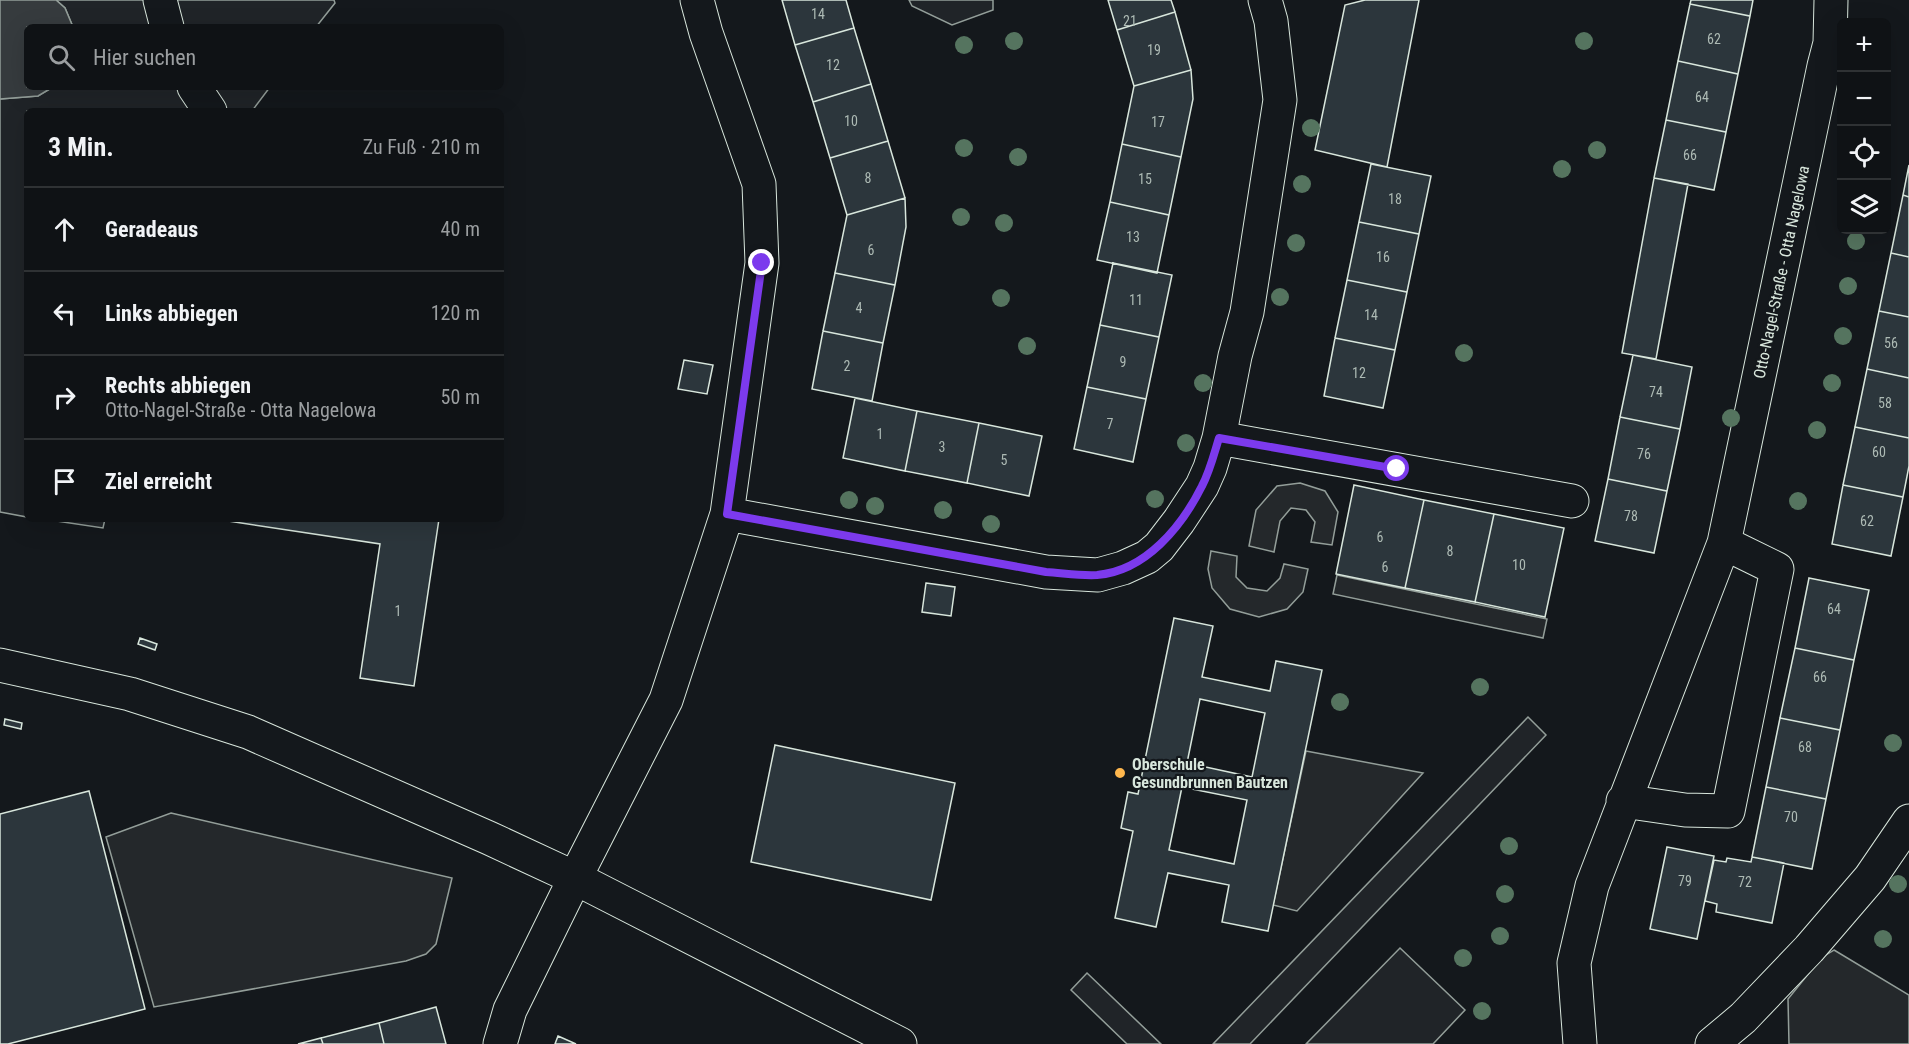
<!DOCTYPE html>
<html lang="de">
<meta charset="utf-8">
<style>
:root{--surface:#0f1215;--page:#181b1e;--text:#f1f3f6;--muted:#9b9ea0;--line:#2f3234}
body{margin:0;font-family:"Roboto Condensed",sans-serif;background:var(--page);color:var(--text)}
.controls{position:absolute;right:18px;top:18px;display:grid;overflow:hidden;border-radius:9px;box-shadow:0 6px 24px #0002}
.controls button{width:54px;height:54px;display:grid;place-items:center;padding:0;border:0;border-bottom:2px solid var(--line);background:var(--surface);color:var(--text);font:30px sans-serif}
.stop{position:absolute;width:18px;height:18px;margin:-14px;border:4px solid #7c3aed;border-radius:50%;background:#fff}
.stop.end{background:#7c3aed;border-color:#fff;box-shadow:0 2px 6px #0008}
.list{margin:0;padding:0;list-style:none}
h2{display:flex;justify-content:space-between;align-items:center;height:78px;margin:0;padding:0 24px;font-size:26px}
h2 small{font-size:20px;font-weight:400;color:var(--muted)}
.list li{display:grid;grid-template-columns:39px 1fr auto;gap:18px;align-items:center;box-sizing:border-box;height:84px;padding:0 24px;border-top:2px solid var(--line)}
.list b{display:block;font-size:22px;white-space:nowrap}
.list p{margin:0;font-size:20px;white-space:nowrap;color:var(--muted)}
.list em{font-size:20px;font-style:normal;color:var(--muted)}
.icon{flex:none;width:33px;height:33px;fill:none;stroke:currentColor;stroke-width:2;stroke-linecap:round;stroke-linejoin:round}
.map{position:relative;flex:none;width:1909px;height:1044px;overflow:hidden}
.search{position:absolute;background:var(--surface);box-shadow:0 6px 24px #0002;left:24px;top:24px;width:480px;height:66px;display:flex;align-items:center;gap:15px;box-sizing:border-box;padding:0 21px;border-radius:9px;color:var(--muted);font-size:22px}
.panel{position:absolute;background:var(--surface);box-shadow:0 6px 24px #0002;left:24px;top:108px;width:480px;height:414px;border-radius:9px}
.map>svg:first-child{display:block}
.green{fill:#202428;stroke:#939e99;stroke-width:1.5}
.parking{fill:#24282b;stroke:#939e99;stroke-width:1.5}
.water{fill:#363b3e;stroke:#939e99;stroke-width:1.5}
.building{fill:#2c363c;stroke:#d8e6dc;stroke-width:1.5;fill-rule:evenodd}
.lines{fill:none;stroke-linecap:round;stroke-linejoin:round}
.minor-casing{stroke:#d8e6dc;stroke-width:35}
.minor{stroke:#14181c;stroke-width:33}
.tree{fill:#55745f}
.route{stroke:#7c3aed;stroke-width:8}
.poi-dot{fill:#ffb74d;stroke:#14181c;stroke-width:2}
.labels{text-anchor:middle;stroke-width:4.5;stroke-linejoin:round;paint-order:stroke}
.number-label{font-size:14px;fill:#adbab4}
.street-label{font-size:16px;fill:#d8e6dc;stroke:#14181c}
.poi-label{font-size:16px;font-weight:bold;fill:#d8e6dc;stroke:#14181c;text-anchor:start}
</style>
<div class="map">
<svg width="1909" height="1044" viewBox="0 0 1909 1044">
<rect width="100%" height="100%" fill="#14181c"/>
<path class="green" d="M56,0h278l1,3 -19,24h-243l-8,-19z
M909,0h84v10l-41,15 -40,-19z
M53,87h217l-18,24h-225v406l-27,-5v-413l38,-3z
M43,519h62l-2,9z
M1528,717l18,18 -296,309h-37z
M1400,948l65,62 -32,34h-127z
M1087,973l74,71h-34l-56,-54z"/>
<path class="parking" d="M1300,483l25,8 13,21 -6,33 -21,-3 4,-20 -9,-12 -15,-2 -11,13 -6,31 -25,-6 7,-36 21,-24z
M1211,551l26,5 -1,21 11,11 20,3 13,-13 4,-14 24,5 -5,23 -16,17 -28,8 -29,-8 -18,-21 -4,-19z
M1337,575l210,44 -4,19 -210,-44z
M1306,751l117,22 -126,138 -24,-6z
M171,813l281,65 -16,66 -10,10 -20,7 -252,46 -48,-170z
M1834,950l75,45v49h-120l-1,-45 34,-42z"/>
<path class="water" d="M0,0h56l9,8 8,19h-46v60h26l-15,9 -38,3z"/>
<path class="building" d="M782,0h64l8,28 -59,17z
M1108,0h63l4,12 -58,18z
M1365,0h54l-32,167 -72,-17 30,-145z
M1691,0h62l-3,16 -60,-12z
M1690,4l60,12 -12,58 -60,-13z
M1175,12l16,58 -57,16 -17,-56z
M854,28l17,56 -58,18 -18,-57z
M1678,61l60,13 -12,58 -60,-12z
M1191,70l2,29 -12,58 -59,-13 12,-58z
M871,84l17,57 -58,17 -17,-56z
M1666,120l60,12 -12,58 -60,-12z
M888,141l17,57 -58,17 -17,-57z
M1122,144l59,13 -12,58 -59,-13z
M1371,164l60,12 -12,58 -60,-12z
M1909,165v32l-6,-2z
M1654,178l34,6 -32,175 -34,-6z
M1903,195l6,2v60l-18,-4z
M905,198l1,29 -11,58 -60,-12 12,-58z
M1110,202l59,13 -12,58 -60,-13z
M1359,222l60,12 -12,58 -60,-12z
M1891,253l18,4v60l-30,-6z
M1113,263l59,12 -13,62 -59,-12z
M835,273l60,12 -12,58 -60,-12z
M1347,280l60,12 -12,58 -60,-12z
M1879,311l30,6v61l-42,-9z
M1100,325l59,12 -13,62 -59,-12z
M823,331l60,12 -11,58 -60,-12z
M1335,338l60,12 -12,58 -59,-12z
M1633,355l59,12 -12,62 -60,-12z
M684,360l29,5 -6,29 -29,-5z
M1867,369l42,9v60l-54,-11z
M1087,387l59,12 -13,63 -59,-13z
M855,398l62,13 -12,60 -62,-13z
M917,411l62,12 -12,60 -62,-12z
M1620,417l60,12 -13,62 -59,-12z
M979,423l63,13 -13,60 -62,-13z
M1855,427l54,11v28l-6,31 -60,-12z
M1608,479l59,12 -13,62 -59,-12z
M1354,485l70,15 -19,88 -69,-14z
M1843,485l60,12 -12,59 -59,-12z
M1424,500l70,14 -19,88 -70,-14z
M1494,514l70,14 -19,89 -70,-15z
M215,519h224l-25,167 -54,-8 20,-134z
M1809,578l60,12 -15,70 -59,-12z
M926,583l29,4 -4,29 -29,-4z
M1174,618l39,8 -11,51 68,14 6,-30 46,9 -54,261 -46,-9 7,-37 -61,-12 -12,54 -41,-9 18,-87 -12,-3 7,-36 10,2zM1200,699l65,14 -13,64 -65,-14zM1182,787l65,13 -13,64 -65,-14z
M140,638l17,6 -2,6 -17,-6z
M1795,648l59,12 -14,70 -60,-12z
M1780,718l60,12 -14,69 -60,-12z
M5,719l17,4 -1,6 -17,-4z
M775,745l180,38 -24,117 -180,-38z
M1766,787l60,12 -14,70 -60,-12z
M89,791l56,218 -137,35h-8v-230z
M1667,847l47,9 -17,83 -47,-10z
M1752,857l32,6 -12,60 -56,-11 1,-8 -12,-3 9,-41 12,2 1,-4 24,4z
M436,1007l10,37h-62l-5,-21z
M379,1023l5,21h-61l-2,-6z
M558,1036l18,8h-21z
M321,1038l2,6h-25z"/>
<g class="lines">
<g class="minor-casing">
<path id="minor" d="M160,0l7,27
M194,87l16,24
M1219,438l353,63
M727,514l319,58 52,3 25,-7 24,-11 12,-10 20,-26 23,-35 8,-18 9,-30 16,-82 12,-44 33,-212 -9,-79 -6,-21
M0,665l130,29 118,38 241,106 86,40 325,166
M1623,801l62,9 43,1 49,-242 -53,-26
M500,1044l10,-34 65,-132 91,-178 61,-186 35,-251 -3,-79 -53,-151 -9,-33
M1580,1044l-6,-81 18,-77 132,-343 100,-477 6,-23 1,-43
M1712,1044l31,-26 66,-69 61,-71 39,-57"/>
</g>
<use href="#minor" class="minor"/>
</g>
<g class="tree">
<circle cx="1014" cy="41" r="9"/>
<circle cx="1584" cy="41" r="9"/>
<circle cx="964" cy="45" r="9"/>
<circle cx="1311" cy="128" r="9"/>
<circle cx="964" cy="148" r="9"/>
<circle cx="1597" cy="150" r="9"/>
<circle cx="1018" cy="157" r="9"/>
<circle cx="1562" cy="169" r="9"/>
<circle cx="1302" cy="184" r="9"/>
<circle cx="961" cy="217" r="9"/>
<circle cx="1004" cy="223" r="9"/>
<circle cx="1856" cy="241" r="9"/>
<circle cx="1296" cy="243" r="9"/>
<circle cx="1848" cy="286" r="9"/>
<circle cx="1280" cy="297" r="9"/>
<circle cx="1001" cy="298" r="9"/>
<circle cx="1843" cy="336" r="9"/>
<circle cx="1027" cy="346" r="9"/>
<circle cx="1464" cy="353" r="9"/>
<circle cx="1203" cy="383" r="9"/>
<circle cx="1832" cy="383" r="9"/>
<circle cx="1731" cy="418" r="9"/>
<circle cx="1817" cy="430" r="9"/>
<circle cx="1186" cy="443" r="9"/>
<circle cx="1155" cy="499" r="9"/>
<circle cx="849" cy="500" r="9"/>
<circle cx="1798" cy="501" r="9"/>
<circle cx="875" cy="506" r="9"/>
<circle cx="943" cy="510" r="9"/>
<circle cx="991" cy="524" r="9"/>
<circle cx="1480" cy="687" r="9"/>
<circle cx="1340" cy="702" r="9"/>
<circle cx="1893" cy="743" r="9"/>
<circle cx="1509" cy="846" r="9"/>
<circle cx="1898" cy="884" r="9"/>
<circle cx="1505" cy="894" r="9"/>
<circle cx="1500" cy="936" r="9"/>
<circle cx="1883" cy="939" r="9"/>
<circle cx="1463" cy="958" r="9"/>
<circle cx="1482" cy="1011" r="9"/>
</g>
<g class="lines">
<path class="route" d="M762,263l-35,251 319,58c17,1 34,4 51,3 49,-4 85,-49 105,-89 8,-15 12,-32 17,-48l178,31"/>
</g>
<circle class="poi-dot" cx="1120" cy="773" r="6"/>
<g class="labels">
<g class="number-label">
<text x="818" y="19">14</text>
<text x="1130" y="26">21</text>
<text x="1714" y="44">62</text>
<text x="1154" y="55">19</text>
<text x="833" y="70">12</text>
<text x="1702" y="102">64</text>
<text x="851" y="126">10</text>
<text x="1158" y="127">17</text>
<text x="1690" y="160">66</text>
<text x="868" y="183">8</text>
<text x="1145" y="184">15</text>
<text x="1395" y="204">18</text>
<text x="1133" y="242">13</text>
<text x="871" y="255">6</text>
<text x="1383" y="262">16</text>
<text x="1136" y="305">11</text>
<text x="859" y="313">4</text>
<text x="1371" y="320">14</text>
<text x="1891" y="348">56</text>
<text x="1123" y="367">9</text>
<text x="847" y="371">2</text>
<text x="1359" y="378">12</text>
<text x="1656" y="397">74</text>
<text x="1885" y="408">58</text>
<text x="1110" y="429">7</text>
<text x="880" y="439">1</text>
<text x="942" y="452">3</text>
<text x="1879" y="457">60</text>
<text x="1644" y="459">76</text>
<text x="1004" y="465">5</text>
<text x="1631" y="521">78</text>
<text x="1867" y="526">62</text>
<text x="1380" y="542">6</text>
<text x="1450" y="556">8</text>
<text x="1519" y="570">10</text>
<text x="1385" y="572">6</text>
<text x="1834" y="614">64</text>
<text x="398" y="616">1</text>
<text x="1820" y="682">66</text>
<text x="1805" y="752">68</text>
<text x="1791" y="822">70</text>
<text x="1685" y="886">79</text>
<text x="1745" y="887">72</text>
</g>
<g class="street-label">
<text transform="translate(1781 272) rotate(-78)" y="6">Otto-Nagel-Straße - Otta Nagelowa</text>
</g>
<g class="poi-label">
<text x="1132" y="770">Oberschule<tspan x="1132" dy="18">Gesundbrunnen Bautzen</tspan></text>
</g>
</g>
</svg>
<div class="controls">
<button>+</button>
<button>−</button>
<button><svg class="icon" aria-label="locate" viewBox="0 0 24 24"><circle cx="12" cy="12" r="6"/><path d="M12 2v4M12 18v4M2 12h4M18 12h4"/></svg></button>
<button><svg class="icon" aria-label="layers" viewBox="0 0 24 24"><path d="M12 4l9 5-9 5-9-5zM3 14l9 5 9-5"/></svg></button>
</div>
<div class="stop" style="left:1397px;top:469px"></div>
<div class="stop end" style="left:762px;top:263px"></div>
<div class="search"><svg class="icon" aria-label="search" viewBox="0 0 24 24"><circle cx="10" cy="10" r="6"/><path d="M15 15l6 6"/></svg>Hier suchen</div>
<section class="panel">
<h2>3 Min.<small>Zu Fuß · 210 m</small></h2>
<ul class="list">
<li><svg class="icon" aria-label="ahead" viewBox="0 0 24 24"><path d="M12 20V5M6 11l6-6 6 6"/></svg><div><b>Geradeaus</b></div><em>40 m</em></li>
<li><svg class="icon" aria-label="left" viewBox="0 0 24 24"><path d="M17 20v-9H6M10 6l-5 5 5 5"/></svg><div><b>Links abbiegen</b></div><em>120 m</em></li>
<li><svg class="icon" aria-label="right" viewBox="0 0 24 24"><path d="M7 20v-9h11M14 6l5 5-5 5"/></svg><div><b>Rechts abbiegen</b><p>Otto-Nagel-Straße - Otta Nagelowa</p></div><em>50 m</em></li>
<li><svg class="icon" aria-label="arrive" viewBox="0 0 24 24"><path d="M6 21V4h12l-3 4 3 4H6"/></svg><div><b>Ziel erreicht</b></div></li>
</ul>
</section>
</div>
